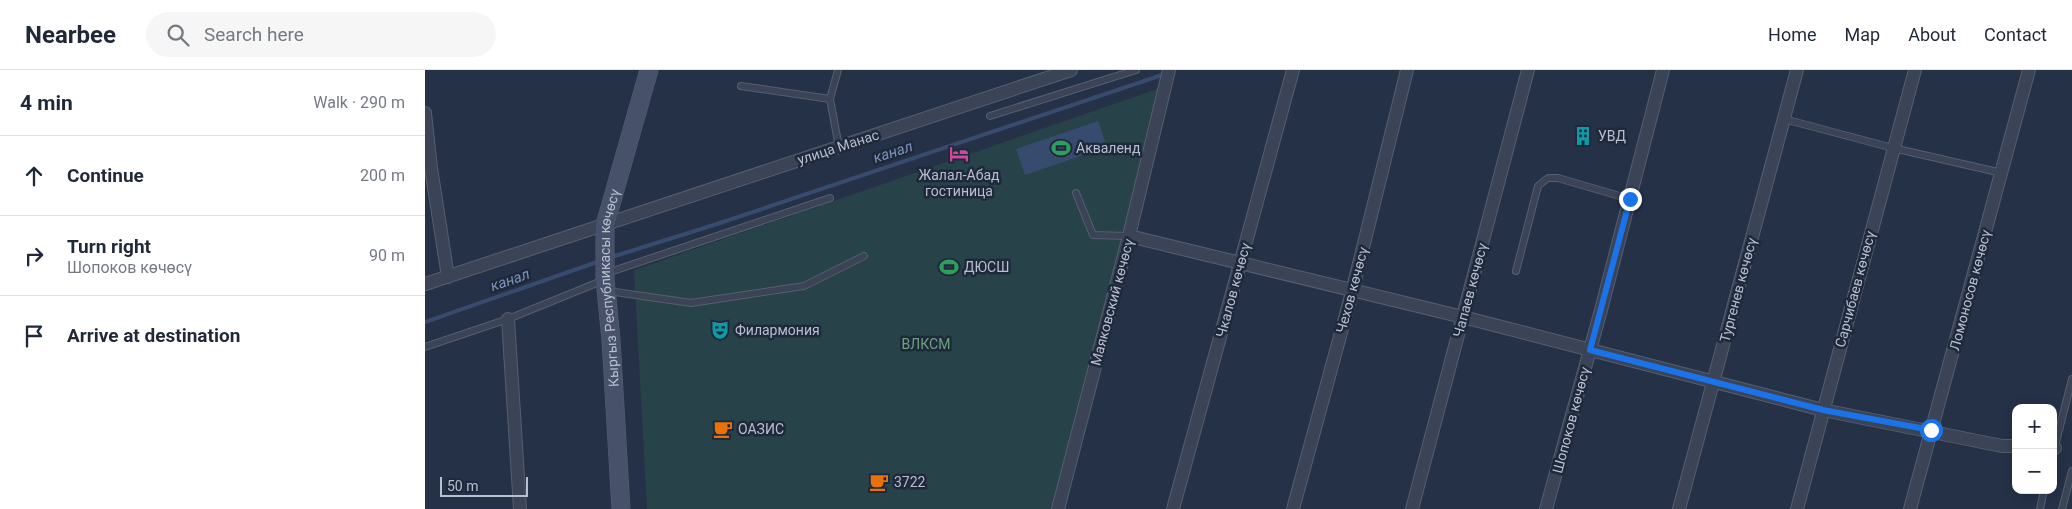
<!DOCTYPE html>
<meta charset="utf-8">
<style>
:root{--surface:#fff;--page:#f6f6f7;--text:#1f2937;--muted:#747a83;--line:#e0e1e3}
body{margin:0;font-family:Roboto,sans-serif;background:var(--page);color:var(--text)}
.controls{position:absolute;right:15px;bottom:15px;display:grid;overflow:hidden;border-radius:10px;box-shadow:0 2px 12px #0003}
.controls button{width:45px;height:45px;display:grid;place-items:center;padding:0;border:0;border-bottom:1px solid var(--line);background:var(--surface);color:var(--text);font:25px sans-serif}
.scale{position:absolute;left:15px;bottom:12px;width:88px;box-sizing:border-box;padding-left:5px;border:2px solid #b8bfcf;border-top:0;font-size:14px;line-height:18px;white-space:nowrap;color:#b8bfcf;-webkit-text-stroke:4px #1e293c;paint-order:stroke}
.stop{position:absolute;width:15px;height:15px;margin:-11px;border:4px solid #1a73e8;border-radius:50%;background:#fff}
.stop.end{background:#1a73e8;border-color:#fff;box-shadow:0 1px 5px #0008}
.list{margin:0;padding:0;list-style:none}
h2{display:flex;justify-content:space-between;align-items:center;height:65px;margin:0;padding:0 20px;font-size:21px}
h2 small{font-size:16px;font-weight:400;color:var(--muted)}
.list li{display:grid;grid-template-columns:32px 1fr auto;gap:15px;align-items:center;box-sizing:border-box;height:80px;padding:0 20px;border-top:1px solid var(--line)}
.list b{display:block;font-size:19px;white-space:nowrap}
.list p{margin:0;font-size:16px;white-space:nowrap;color:var(--muted)}
.list em{font-size:16px;font-style:normal;color:var(--muted)}
.icon{flex:none;width:28px;height:28px;fill:none;stroke:currentColor;stroke-width:2;stroke-linecap:round;stroke-linejoin:round}
.map{position:relative;flex:none;width:1647px;height:439px;overflow:hidden}
header{display:flex;align-items:center;gap:30px;box-sizing:border-box;height:70px;padding:0 25px;background:var(--surface);border-bottom:1px solid var(--line)}
header strong{font-size:24px}
nav{display:flex;gap:28px;margin-inline-start:auto;font-size:18px}
.search{width:350px;height:45px;background:var(--page);display:flex;align-items:center;gap:12px;box-sizing:border-box;padding:0 18px;border-radius:28px;color:var(--muted);font-size:19px}
main{display:flex}
aside{flex:1;background:var(--surface)}
.map>svg:first-child{display:block}
.green{fill:#274248}
.water{fill:#374b6f}
.lines{fill:none;stroke-linecap:round;stroke-linejoin:round}
.stream{stroke:#374b6f;stroke-width:4}
.service-casing{stroke:#555f71;stroke-width:8}
.minor-casing{stroke:#555f71;stroke-width:14}
.secondary-casing{stroke:#555f71;stroke-width:19}
.service{stroke:#3a4456;stroke-width:6}
.minor{stroke:#3a4456;stroke-width:12}
.secondary{stroke:#47526a;stroke-width:18}
.route{stroke:#1a73e8;stroke-width:6}
.labels{text-anchor:middle;stroke-width:5;stroke-linejoin:round;paint-order:stroke}
.poi-label{font-size:14px;fill:#b8bfcf;stroke:#1e293c;text-anchor:start}
.street-label{font-size:14px;fill:#b8bfcf;stroke:#1e293c}
.park-label{font-size:14px;fill:#6da27c;stroke:#1e293c}
.water-label{font-size:15px;font-style:italic;fill:#7c92b9;stroke:#1e293c}
</style>
<header>
<strong>Nearbee</strong>
<div class="search"><svg class="icon" aria-label="search" viewBox="0 0 24 24"><circle cx="10" cy="10" r="6"/><path d="M15 15l6 6"/></svg>Search here</div>
<nav><a>Home</a><a>Map</a><a>About</a><a>Contact</a></nav>
</header>
<main>
<aside>
<h2>4 min<small>Walk · 290 m</small></h2>
<ul class="list">
<li><svg class="icon" aria-label="ahead" viewBox="0 0 24 24"><path d="M12 20V5M6 11l6-6 6 6"/></svg><div><b>Continue</b></div><em>200 m</em></li>
<li><svg class="icon" aria-label="right" viewBox="0 0 24 24"><path d="M7 20v-9h11M14 6l5 5-5 5"/></svg><div><b>Turn right</b><p>Шопоков көчөсү</p></div><em>90 m</em></li>
<li><svg class="icon" aria-label="arrive" viewBox="0 0 24 24"><path d="M6 21V4h12l-3 4 3 4H6"/></svg><div><b>Arrive at destination</b></div></li>
</ul>
</aside>
<div class="map">
<svg width="1647" height="439" viewBox="0 0 1647 439">
<rect width="100%" height="100%" fill="#253147"/>
<path class="green" d="M735,18l-107,421h-406l-13,-239z"/>
<path class="water" d="M673,51l9,26 -82,28 -9,-26z"/>
<g class="lines">
<path class="stream" d="M190,186l105,-33 445,-149
M0,252l175,-61"/>
<g class="service-casing">
<path id="service" d="M413,0l-8,29 9,48
M316,16l89,13
M565,46l146,-46
M1359,49l109,29 109,25
M651,123l17,42 36,1
M1091,201l22,-85 10,-8h10l72,21
M182,203l223,-75
M183,221l83,12 113,-17 60,-30
M0,277l83,-28 96,-39
M1629,380l18,-71
M1615,439l4,-19
M1637,439l10,-38"/>
</g>
<g class="minor-casing">
<path id="minor" d="M0,43l6,55 17,109
M704,166l334,81 360,93 179,36h14
M0,214l646,-214
M83,249l12,190
M1628,378h2
M633,439l71,-273 40,-166
M748,439l120,-439
M868,439l59,-217 55,-222
M987,439l116,-439
M1121,439l55,-199 62,-240
M1254,439l118,-439
M1372,439l118,-439
M1485,439l119,-439"/>
</g>
<g class="secondary-casing">
<g id="secondary">
<path id="s1" d="M196,439l-10,-169 -6,-61v-54l44,-155"/>
</g>
</g>
<use href="#service" class="service"/>
<use href="#minor" class="minor"/>
<use href="#secondary" class="secondary"/>
</g>
<g class="lines">
<path class="route" d="M1205,129l-40,151 233,60 108,20"/>
</g>
<defs>
<g id="building-bare" transform="scale(1.5)"><path d="M-4-6H4V6H1V3H-1V6H-4ZM-2.5-4.3h1.7v1.8h-1.7ZM.8-4.3h1.7v1.8H.8ZM-2.5-1h1.7V.8h-1.7ZM.8-1h1.7V.8H.8Z" fill="#0f9aa8" stroke="#1e293c" stroke-width="2.5" paint-order="stroke"/></g>
<g id="stadium-bare" transform="scale(1.5)"><path d="M0-5a6.5 5 0 1 0 0 10a6.5 5 0 1 0 0-10ZM-3.5-1.8h7v3.6h-7Z" fill="#2e9e5b" stroke="#1e293c" stroke-width="2.5" paint-order="stroke"/></g>
<g id="hotel-bare" transform="scale(1.5)"><path d="M-6-4.5h1.5V1H6V5H4.5V3h-9V5H-6ZM-4 0a1.8 1.8 0 1 1 3.6 0ZM.5 0V-2.5h3Q6-2.5 6 0Z" fill="#d1479c" stroke="#1e293c" stroke-width="2.5" paint-order="stroke"/></g>
<g id="theatre-bare" transform="scale(1.5)"><path d="M-5-5.5Q0-4 5-5.5V0Q5 5 0 6Q-5 5-5 0ZM-3.3-2.5H-1v1.5H-3.3ZM1-2.5H3.3v1.5H1ZM-2.8 1Q0 5.5 2.8 1Z" fill="#0f9aa8" stroke="#1e293c" stroke-width="2.5" paint-order="stroke"/></g>
<g id="cafe-bare" transform="scale(1.5)"><path d="M-5.5-4.5H6V0H3Q3 3.5 0 3.5H-2.5Q-5.5 3.5-5.5 0ZM3-3.2v2h1.7v-2ZM-6 4.5H4V6H-6Z" fill="#e8710a" stroke="#1e293c" stroke-width="2.5" paint-order="stroke"/></g>
</defs>
<g fill-rule="evenodd">
<use href="#building-bare" x="1158" y="66"/>
<use href="#stadium-bare" x="636" y="78"/>
<use href="#hotel-bare" x="534" y="84"/>
<use href="#stadium-bare" x="524" y="197"/>
<use href="#theatre-bare" x="295" y="260"/>
<use href="#cafe-bare" x="298" y="359"/>
<use href="#cafe-bare" x="454" y="412"/>
</g>
<g class="labels">
<g class="poi-label">
<text x="1173" y="71">УВД</text>
<text x="651" y="83">Акваленд</text>
<text x="534" y="110" text-anchor="middle">Жалал-Абад<tspan x="534" dy="16">гостиница</tspan></text>
<text x="539" y="202">ДЮСШ</text>
<text x="310" y="265">Филармония</text>
<text x="313" y="364">ОАЗИС</text>
<text x="469" y="417">3722</text>
</g>
<g class="street-label">
<text transform="translate(413 77) rotate(-18)" y="5">улица Манас</text>
<text dy="5" stroke="none"><textPath href="#s1" startOffset="222">Кыргыз Республикасы көчөсү</textPath></text>
<text transform="translate(1430 219) rotate(-75)" y="5">Сарчибаев көчөсү</text>
<text transform="translate(808 220) rotate(-75)" y="5">Чкалов көчөсү</text>
<text transform="translate(927 220) rotate(-75)" y="5">Чехов көчөсү</text>
<text transform="translate(1045 220) rotate(-75)" y="5">Чапаев көчөсү</text>
<text transform="translate(1313 220) rotate(-75)" y="5">Тургенев көчөсү</text>
<text transform="translate(1545 220) rotate(-75)" y="5">Ломоносов көчөсү</text>
<text transform="translate(687 232) rotate(-75)" y="5">Маяковский көчөсү</text>
<text transform="translate(1146 350) rotate(-75)" y="5">Шопоков көчөсү</text>
</g>
<g class="park-label">
<text x="501" y="279">ВЛКСМ</text>
</g>
<g class="water-label">
<text transform="translate(468 82) rotate(-18)" y="5">канал</text>
<text transform="translate(85 210) rotate(-19)" y="5">канал</text>
</g>
</g>
</svg>
<div class="controls">
<button>+</button>
<button>−</button>
</div>
<div class="scale">50 m</div>
<div class="stop" style="left:1506px;top:360px"></div>
<div class="stop end" style="left:1205px;top:129px"></div>
</div>
</main>
